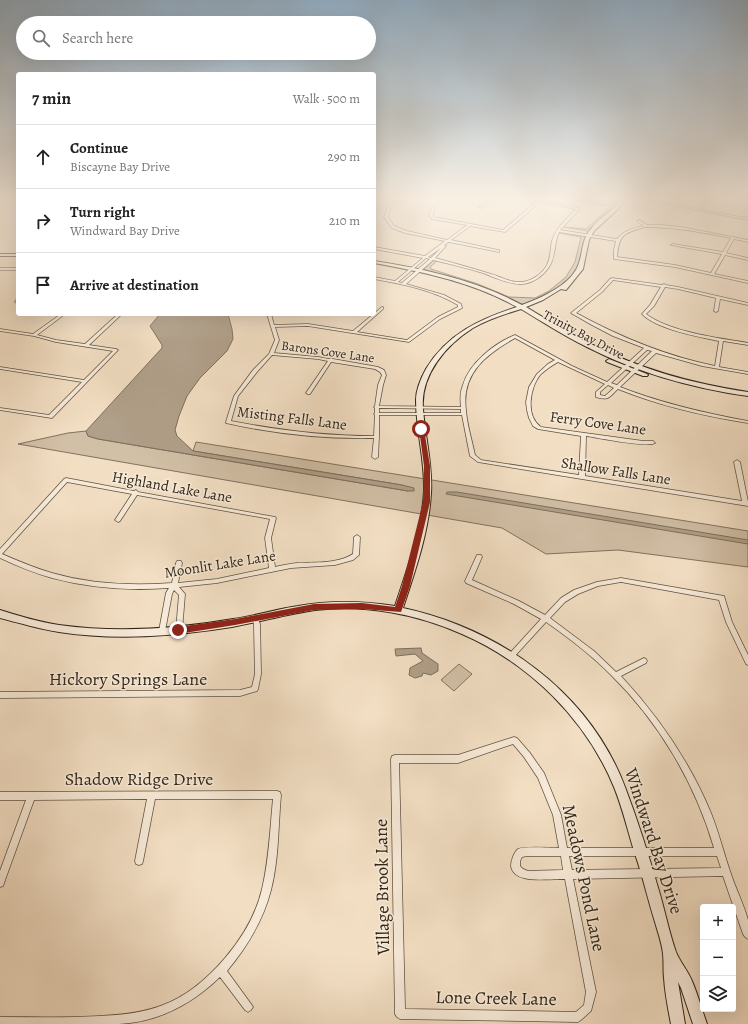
<!DOCTYPE html>
<meta charset="utf-8">
<style>
:root{--surface:#fff;--page:#f2f2f2;--text:#222;--muted:#767676;--line:#e0e0e0}
body{margin:0;font-family:Alegreya,serif;background:var(--page);color:var(--text)}
.controls{position:absolute;right:12px;bottom:12px;display:grid;overflow:hidden;border-radius:4px;box-shadow:0 4px 16px #0002}
.controls button{width:36px;height:36px;display:grid;place-items:center;padding:0;border:0;border-bottom:1px solid var(--line);background:var(--surface);color:var(--text);font:20px sans-serif}
.stop{position:absolute;width:12px;height:12px;margin:-9px;border:3px solid #8f2418;border-radius:50%;background:#fff}
.stop.end{background:#8f2418;border-color:#fff;box-shadow:0 1px 4px #0008}
.list{margin:0;padding:0;list-style:none}
h2{display:flex;justify-content:space-between;align-items:center;height:52px;margin:0;padding:0 16px;font-size:17px}
h2 small{font-size:13px;font-weight:400;color:var(--muted)}
.list li{display:grid;grid-template-columns:26px 1fr auto;gap:12px;align-items:center;box-sizing:border-box;height:64px;padding:0 16px;border-top:1px solid var(--line)}
.list b{display:block;font-size:15px;white-space:nowrap}
.list p{margin:0;font-size:13px;white-space:nowrap;color:var(--muted)}
.list em{font-size:13px;font-style:normal;color:var(--muted)}
.icon{flex:none;width:22px;height:22px;fill:none;stroke:currentColor;stroke-width:2;stroke-linecap:round;stroke-linejoin:round}
.map{position:relative;flex:none;width:748px;height:1024px;overflow:hidden}
.search{position:absolute;background:var(--surface);box-shadow:0 4px 16px #0002;left:16px;top:16px;width:360px;height:44px;display:flex;align-items:center;gap:10px;box-sizing:border-box;padding:0 14px;border-radius:22px;color:var(--muted);font-size:15px}
.panel{position:absolute;background:var(--surface);box-shadow:0 4px 16px #0002;left:16px;top:72px;width:360px;height:244px;border-radius:4px}
.map>svg:first-child{display:block}
.green{fill:#d1bfa6;stroke:#81725f}
.water{fill:#b09f89;stroke:#7d6f5c}
.lines{fill:none;stroke-linecap:round;stroke-linejoin:round}
.street-casing{stroke:#615443;stroke-width:1.5}
.secondary-casing{stroke:#312618;stroke-width:2}
.street{fill:#f7ead8;fill-rule:evenodd}
.secondary{fill:#f7ead8;fill-rule:evenodd}
.route{fill:#8f2418}
.labels{text-anchor:middle;stroke-width:3;stroke-linejoin:round;paint-order:stroke}
.far-street-label{font-size:13px;fill:#312618;stroke:#f7ead8}
.street-label{font-size:15px;fill:#312618;stroke:#f7ead8}
.near-street-label{font-size:18px;fill:#312618;stroke:#f7ead8}
</style>
<div class="map">
<svg width="748" height="1024" viewBox="0 0 748 1024">
<rect width="100%" height="100%" fill="#f2dec3"/>
<filter id="stains"><feTurbulence type="fractalNoise" baseFrequency=".005" numOctaves="4"/><feColorMatrix values="0 0 0 0 .2 0 0 0 0 .09 0 0 0 0 .02 0 0 0 .5 -.17"/></filter>
<radialGradient id="worn" r=".72"><stop offset=".6" stop-color="#630" stop-opacity="0"/><stop offset="1" stop-color="#630" stop-opacity=".3"/></radialGradient>
<path class="green" d="M572,199h23l20,3 2,-3h4l-6,8 -28,24 -23,-4 22,2 25,-23z
M562,232l19,3 4,2c-4,10 -3,21 -8,31 -6,14 -42,39 -58,36l-95,-35 10,-9h4l-8,7 1,2 47,15 31,13 26,1 14,-7 17,-14 9,-15 6,-25 -22,-4z
M86,431l2,5 10,3 310,52 -6,-6 -209,-34 3,-9 552,89v36l-130,-17 -72,4 -44,-26 -484,-84 50,-11z
M459,664l13,10 -18,17 -13,-11z"/>
<path class="water" d="M160,314h68l4,15 1,10 -6,12 -27,27 -13,18 -8,20 -4,14 2,6 16,15 209,34 12,3v3h-6l-310,-52 -10,-3 -2,-5 76,-83v-3l-12,-19z
M447,492h10l291,48v4l-302,-50z
M421,648l1,5 16,11v7l-7,4 -8,-2 -1,3 -7,2 -6,-3 1,-7 13,-7 -8,-7 -19,2 -1,-7z"/>
<g class="lines">
<g class="street-casing">
<path id="street" d="M395,199h2l-6,7 -3,11 6,9 13,5 40,9 20,-15 -35,-6 -3,-4 4,-9 8,-7h2l-8,7 -2,9 1,2 69,13 34,-29 -9,-2h4l47,9v2l-19,20 57,9c7,-9 17,-11 27,-13l-6,-4v-2h1l8,5h15l19,2 67,13v2l-14,-3 -8,14 22,5v2l-23,-5 -11,19 34,7v2l-73,-16 -61,-8v-9l2,-9 -57,-9c-5,11 -3,25 -10,35 -6,9 -17,17 -28,17 -10,1 -28,-7 -38,-11 -16,-5 -33,-9 -50,-13l-27,24 38,11 17,9 1,4 -22,11 -31,23 -101,-16 -33,1 4,13 -5,13 44,4 11,2 2,-1 2,1 45,8 6,3 2,5 -3,10 -4,21 82,1c-1,-8 -1,-15 2,-22 6,-22 32,-42 52,-50l57,31 35,16 37,-34 -31,-12 -21,-11 -21,-12 29,-23 10,-11 2,-1 50,7 2,-1 2,1 12,2 70,16v2l-28,-6 -2,12 -2,1 -2,-1 2,-13 -38,-9 -13,-2 -11,19 -8,8c24,18 73,24 102,29v2l-25,-4 -4,26 29,5v2l-46,-8 -46,-13 -36,34c41,16 84,26 128,34v2c-44,-7 -88,-17 -130,-34 -9,8 -9,12 -22,8v-5l9,-8 -47,-22c-7,4 -13,8 -18,13 -10,13 -15,41 1,52l102,14h10l2,2c-8,5 -56,-5 -69,-7l-1,40 157,25 -8,-39 3,-2 3,2 8,40v4l-270,-44 -8,-6 -8,-41h-83v21l-1,21 -3,2 -3,-2 2,-19c-49,1 -99,-4 -148,-15v-1l8,-26 19,-26 16,-16 6,-14 -8,-26h4l3,11 34,-1 45,7 29,-24h1v2l-26,23 50,8 31,-23 20,-10v-2c-25,-15 -56,-21 -84,-26v-2l21,4 28,-23 -49,-9v-2l51,9 20,-15 -40,-8 -13,-5 -8,-11 4,-11zM540,202l36,7c-9,10 -20,18 -24,32 -2,8 -1,16 -5,24 -5,9 -16,17 -27,17 -9,1 -21,-6 -29,-8 -19,-6 -37,-11 -56,-16l10,-11 1,-1 -2,-1 5,-3 50,10v-2h-1l-47,-10 19,-14 35,6zM645,227c29,0 57,5 86,11l-8,14 -50,-8 -2,1 51,9 -11,19 -36,-8 -58,-8c2,-22 6,-24 28,-30zM441,248l-10,10 -3,-1zM426,258l4,1 -28,24 -4,-1zM613,280l48,7 -11,18 -8,9c14,15 57,23 77,27l-4,25c-49,-10 -95,-29 -139,-53l26,-21zM515,338l40,22 -7,4 -11,10 -8,13 -3,15 1,8 2,8 4,8 5,3 43,7 -2,39 -98,-15 -6,-5c-3,-15 -8,-30 -9,-45 -5,-37 21,-56 49,-72zM647,350l5,1 -35,34 -6,-2zM272,355l46,4 10,2 -22,32 2,1h2l21,-32 44,7 5,3 2,3 -4,10 -3,21 -1,1 1,1v5l-1,1 1,1 -1,21c-48,0 -96,-6 -143,-15l7,-25 19,-24zM608,385l6,3 -9,8 -5,-1v-3zM379,408l82,1v4h-82z
M493,199h3l-15,9 -2,-1z
M713,199h4l-12,3 -7,7 48,9 2,-2v4l-97,-19 1,-1 43,8 8,-8z
M0,268h18v2h-18z
M17,299h1v4h-1l-2,-1z
M61,314h4l-28,21 19,5 29,4 33,-30h4l-33,31 27,4 2,1 -66,68 -52,-8v-2l49,7 33,-33 -82,-13v-2l84,13 29,-29 -57,-9 -22,-6 -34,-5v-2l33,5z
M66,478l68,13 2,-1 2,2 137,25 1,1 -5,20 4,29c7,-2 14,-3 22,-4 18,-1 40,1 56,-9l1,-17 3,-2 3,2 -1,18 -6,5 -18,5 -44,3 -74,15 -38,4 6,7 -3,36 -1,2 -2,1 -2,-1 -1,-2 3,-35 -5,-5 -2,4 -7,37 -1,2 -2,1 -2,-1 -1,-2 7,-38 3,-5c-39,3 -79,0 -117,-10 -18,-5 -35,-12 -52,-20v-9l64,-70zM67,482l65,12 -17,26 3,2 2,-1 17,-26 133,24 -5,19 4,30 -52,11 -39,4 4,-20 -1,-2h-4l-1,2 -4,20c-40,3 -82,1 -120,-10 -17,-5 -34,-12 -50,-19z
M477,555h4l1,2 -10,23 47,21 26,14 16,-17 13,-8 23,-8 24,-4 103,18 8,26 16,33v10l-2,-1 -20,-42 -7,-22 -98,-18 -23,4 -20,8 -13,8 -15,16 44,33 22,21 28,-14 2,1 1,2 -1,2 -25,13c37,40 69,86 90,137 8,20 13,41 20,61 5,15 13,31 17,46 0,6 0,13 0,19l-3,-2 -2,-3 -20,-58 -150,3 23,113 -5,19 -10,9 -3,2 -178,-3 -3,-2 -2,-3 -4,-255 1,-3 3,-1h63l56,-18 3,1 13,15 14,20 17,42 6,33h147c-19,-65 -55,-126 -104,-174 -19,-19 -41,-36 -64,-52l-32,35 -2,1 -2,-1 -1,-2 1,-2 31,-34 -27,-15 -48,-21 -1,-2zM513,744l11,13 14,21 15,37 6,33c-9,0 -34,-2 -41,1 -4,3 -7,12 -7,17 1,7 7,11 13,12 9,3 31,1 41,1l21,113 -2,13 -8,7 -171,-3 -6,-246h59zM527,856h34l2,14 -35,1 -5,-2 -3,-3v-5l2,-4zM569,856h148l4,12 -149,2z
M255,616l2,1 3,7 1,50 -3,15 -1,2 -17,5 -240,2v-6l240,-2 12,-3 3,-13 -1,-50 -2,-5 1,-2z
M277,791l3,1 1,3c-3,32 -2,64 -10,95 -8,31 -24,57 -44,81l24,33 2,3 -2,3 -3,2 -3,-2 -25,-33c-28,27 -61,45 -101,47 -14,0 -28,0 -42,0 -26,0 -51,0 -77,0v-7c33,0 67,1 100,-1 21,-1 43,-3 63,-11 24,-9 45,-27 62,-47 17,-20 31,-43 37,-69 7,-29 8,-60 11,-90h-118l-12,62 -1,3 -3,1 -3,-1 -1,-3 12,-62 -113,1 -30,83 -1,3 -3,1v-16l26,-71h-26v-8z"/>
</g>
<g class="secondary-casing">
<path id="secondary" d="M621,199h4l-7,10 -24,22 -5,9 -6,29 -17,21 -5,-1 -18,11 -17,7c22,13 44,27 67,38 49,25 101,39 155,47v4c-56,-8 -110,-23 -161,-49 -23,-11 -44,-25 -66,-38 -16,5 -33,10 -48,19 -27,17 -53,47 -50,81 2,28 10,56 8,84 -2,39 -16,78 -28,115 97,21 186,84 222,179 13,34 24,69 34,104 6,20 10,41 17,61 4,10 12,19 16,29 6,14 10,29 15,43h-14l-12,-36 -3,-6 7,42h-14c-3,-15 -6,-31 -7,-46 -1,-8 0,-16 -1,-24 -1,-11 -5,-21 -8,-32 -7,-22 -12,-45 -20,-68 -7,-22 -12,-45 -21,-67 -28,-68 -85,-124 -152,-153 -45,-20 -97,-30 -147,-24 -28,4 -55,12 -83,17 -57,9 -115,14 -173,5 -20,-3 -39,-9 -59,-14v-8c19,6 39,12 59,15 58,8 117,4 174,-6 22,-3 44,-10 65,-13 33,-6 65,-5 97,0 12,-37 27,-76 29,-115 1,-31 -8,-60 -8,-91 0,-10 5,-22 10,-31 21,-35 54,-50 91,-62 -44,-25 -94,-35 -143,-44v-2c51,8 102,19 148,44 19,-7 51,-21 57,-42 4,-12 3,-24 12,-34 8,-12 22,-17 30,-30z
M0,254h18v2h-18z
M609,359l38,15 1,1 -1,1h-4l-36,-14 -1,-1z"/>
</g>
<use href="#street" class="street"/>
<use href="#secondary" class="secondary"/>
</g>
<linearGradient id="sky" x2="0" y2="1"><stop stop-color="#91acc2"/><stop offset="0.58" stop-color="#f9f0e4"/><stop offset="1" stop-color="#f9f0e4" stop-opacity="0"/></linearGradient>
<rect width="748" height="342" fill="url(#sky)"/>
<path class="route" d="M419,428l5,1 6,37v36l-20,84 -9,26 -39,-3 -48,1 -79,15 -57,9 -2,-1 -1,-3 3,-3 57,-8 79,-15 48,-1 33,4 7,-21 21,-84 1,-36z"/>
<g class="labels">
<g class="far-street-label">
<text transform="translate(584 334) rotate(28)" y="5">Trinity Bay Drive</text>
<text transform="translate(328 351) rotate(8)" y="5">Barons Cove Lane</text>
</g>
<g class="street-label">
<text transform="translate(292 418) rotate(7)" y="5">Misting Falls Lane</text>
<text transform="translate(598 423) rotate(8)" y="5">Ferry Cove Lane</text>
<text transform="translate(616 471) rotate(9)" y="5">Shallow Falls Lane</text>
<text transform="translate(172 487) rotate(10)" y="5">Highland Lake Lane</text>
<text transform="translate(220 564) rotate(-9)" y="5">Moonlit Lake Lane</text>
</g>
<g class="near-street-label">
<text x="128" y="685">Hickory Springs Lane</text>
<text x="139" y="785">Shadow Ridge Drive</text>
<text transform="translate(654 841) rotate(72)" y="6">Windward Bay Drive</text>
<text transform="translate(584 878) rotate(78)" y="6">Meadows Pond Lane</text>
<text transform="translate(382 887) rotate(-91)" y="6">Village Brook Lane</text>
<text transform="translate(496 998) rotate(1)" y="6">Lone Creek Lane</text>
</g>
</g>
<rect width="100%" height="100%" filter="url(#stains)"/>
<rect width="100%" height="100%" fill="url(#worn)"/>
</svg>
<div class="controls">
<button>+</button>
<button>−</button>
<button><svg class="icon" aria-label="layers" viewBox="0 0 24 24"><path d="M12 4l9 5-9 5-9-5zM3 14l9 5 9-5"/></svg></button>
</div>
<div class="stop" style="left:421px;top:429px"></div>
<div class="stop end" style="left:178px;top:630px"></div>
<div class="search"><svg class="icon" aria-label="search" viewBox="0 0 24 24"><circle cx="10" cy="10" r="6"/><path d="M15 15l6 6"/></svg>Search here</div>
<section class="panel">
<h2>7 min<small>Walk · 500 m</small></h2>
<ul class="list">
<li><svg class="icon" aria-label="ahead" viewBox="0 0 24 24"><path d="M12 20V5M6 11l6-6 6 6"/></svg><div><b>Continue</b><p>Biscayne Bay Drive</p></div><em>290 m</em></li>
<li><svg class="icon" aria-label="right" viewBox="0 0 24 24"><path d="M7 20v-9h11M14 6l5 5-5 5"/></svg><div><b>Turn right</b><p>Windward Bay Drive</p></div><em>210 m</em></li>
<li><svg class="icon" aria-label="arrive" viewBox="0 0 24 24"><path d="M6 21V4h12l-3 4 3 4H6"/></svg><div><b>Arrive at destination</b></div></li>
</ul>
</section>
</div>
